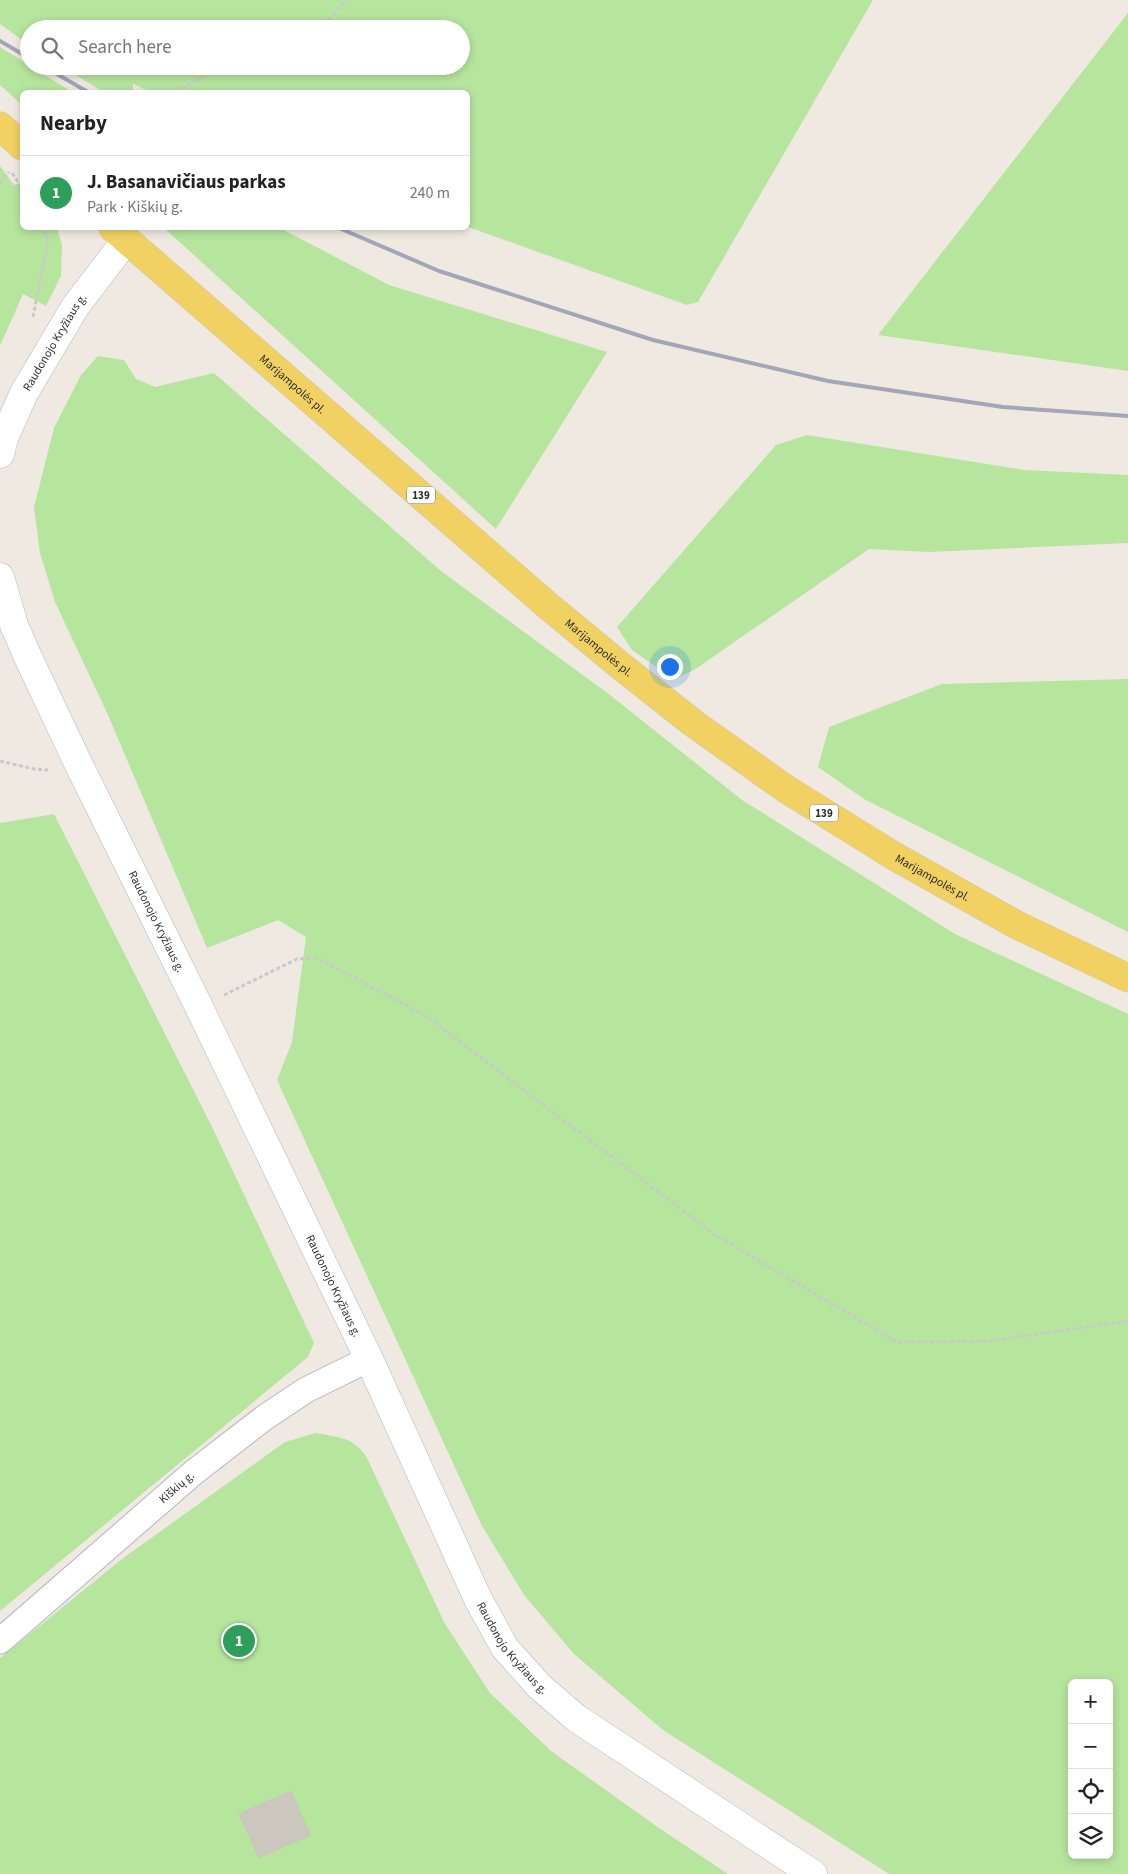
<!DOCTYPE html>
<meta charset="utf-8">
<style>
:root{--surface:#fff;--page:#f2f2f2;--text:#222;--muted:#767676;--line:#e0e0e0;--accent:#4264fb}
body{margin:0;font-family:"Source Sans 3",sans-serif;background:var(--page);color:var(--text)}
.controls{position:absolute;right:15px;bottom:15px;display:grid;overflow:hidden;border-radius:8px;box-shadow:0 2px 8px #0003}
.controls button{width:45px;height:45px;display:grid;place-items:center;padding:0;border:0;border-bottom:1px solid var(--line);background:var(--surface);color:var(--text);font:25px sans-serif}
.you{position:absolute;left:669px;top:666px;width:18px;height:18px;margin:-12px;border:4px solid #fff;border-radius:50%;background:#1a73e8;box-shadow:0 0 0 8px #1a73e833}
.badge{display:grid;place-items:center;width:32px;height:32px;border-radius:50%;background:var(--accent);color:#fff;font-size:16px;font-weight:700}
.pin{position:absolute;translate:-50% -50%;border:2px solid #fff;box-shadow:0 1px 5px #0006}
.list{margin:0;padding:0;list-style:none}
h2{display:flex;justify-content:space-between;align-items:center;height:65px;margin:0;padding:0 20px;font-size:21px}
h2 small{font-size:16px;font-weight:400;color:var(--muted)}
.list li{display:grid;grid-template-columns:32px 1fr auto;gap:15px;align-items:center;box-sizing:border-box;height:75px;padding:0 20px;border-top:1px solid var(--line)}
.list b{display:block;font-size:19px;white-space:nowrap}
.list p{margin:0;font-size:16px;white-space:nowrap;color:var(--muted)}
.list em{font-size:16px;font-style:normal;color:var(--muted)}
.icon{flex:none;width:28px;height:28px;fill:none;stroke:currentColor;stroke-width:2;stroke-linecap:round;stroke-linejoin:round}
.map{position:relative;flex:none;width:1128px;height:1874px;overflow:hidden}
.search{position:absolute;background:var(--surface);box-shadow:0 2px 8px #0003;left:20px;top:20px;width:450px;height:55px;display:flex;align-items:center;gap:12px;box-sizing:border-box;padding:0 18px;border-radius:28px;color:var(--muted);font-size:19px}
.panel{position:absolute;background:var(--surface);box-shadow:0 2px 8px #0003;left:20px;top:90px;width:450px;height:140px;border-radius:8px}
.map>svg:first-child{display:block}
.green{fill:#b6e59e;fill-rule:evenodd}
.building{fill:#cbc7bf;stroke:#cbc5ba}
.lines{fill:none;stroke-linecap:round;stroke-linejoin:round}
.minor-casing{stroke:#b4b7c1;stroke-width:27}
.secondary-casing{stroke:#b4b7c1;stroke-width:29}
.primary-casing{stroke:#c9c9c9;stroke-width:29}
.path{stroke:#c9c9c9;stroke-width:3;stroke-dasharray:4 2.5;stroke-linecap:butt}
.minor{stroke:#fff;stroke-width:25}
.secondary{stroke:#fff;stroke-width:28}
.primary{stroke:#f2d163;stroke-width:28}
.rail{stroke:#a3a6b8;stroke-width:4}
.labels{text-anchor:middle;stroke-width:4;stroke-linejoin:round;paint-order:stroke}
.shield{fill:#fff;stroke:#6d6d6d;stroke-width:1}
.shield-label{font-size:11px;font-weight:bold;fill:#2e2e2e}
.street-label{font-size:12px;fill:#2e2e2e;stroke:#fff}
</style>
<div class="map">
<svg width="1128" height="1874" viewBox="0 0 1128 1874">
<rect width="100%" height="100%" fill="#efe9e1"/>
<path class="green" d="M0,0h873l-175,302 -11,3 -219,-78v-135h-317l-18,-8v8h-29l-44,-26h401v-37h-432v16l-29,-21z
M1128,13v358l-250,-36z
M0,47l72,45h-50v13l-22,-20z
M0,166l14,19 8,-3v46h35l5,17 -1,31 -15,30 -23,-12 -23,52z
M164,228h116l109,57 218,67 -111,177z
M98,356l26,4 12,19 19,8 59,-14 227,198 169,124 132,105 213,134 173,80v860h-239l-226,-144 -89,-76 -50,-59 -43,-71 -204,-444 15,-38 14,-105 -28,-17 -71,28 -99,-233 -53,-113 -15,-49 -6,-46 20,-79 27,-53zM1072,1683h37v172h-37z
M807,435l217,35 104,5v68l-200,9 -59,-3 -175,121 -20,9 -42,-29 -15,-23 159,-182z
M1128,679v253l-264,-133 -46,-32 11,-40 113,-43z
M54,814l159,315 101,214 -6,14 -308,254v-788z
M316,1433c24,5 35,3 50,23l79,168 45,69 61,58 108,77 69,46h-728v-216l122,-99 163,-117z"/>
<path class="building" d="M291,1791l19,44 -51,23 -20,-44z"/>
<g class="lines">
<g class="minor-casing">
<g id="minor">
<path id="s1" d="M0,1641l193,-168 71,-55 42,-28 63,-31"/>
</g>
</g>
<g class="secondary-casing">
<g id="secondary">
<path id="s2" d="M0,454l4,-16 20,-45 51,-86 51,-67"/>
<path id="s3" d="M0,577l14,48 13,30 50,106 122,246 170,352 109,240 27,49 34,38 37,32 237,156"/>
</g>
</g>
<g class="primary-casing">
<g id="primary">
<path d="M0,126l22,20"/>
<path id="s4" d="M113,228l434,377 75,62 71,56 93,66 108,67 123,69 111,53"/>
</g>
</g>
<path class="path" d="M319,29l29,-29
M176,92l44,-26
M12,173l10,15
M0,183l9,-11
M33,317l15,-77 -4,-12
M0,761l34,8 14,1
M224,995l73,-36 20,-1 109,58 289,219 182,107 92,-1 139,-20"/>
<use href="#minor" class="minor"/>
<use href="#secondary" class="secondary"/>
<use href="#primary" class="primary"/>
<path class="rail" d="M0,41l29,17
M43,66l45,26
M339,228l100,43 214,69 175,41 175,26 125,9"/>
</g>
<g class="labels">
<g class="shield">
<rect x="407" y="486.5" width="28" height="17" rx="4"/>
<rect x="810" y="804.5" width="28" height="17" rx="4"/>
</g>
<g class="shield-label">
<text x="421" y="499">139</text>
<text x="824" y="817">139</text>
</g>
<g class="street-label">
<text dy="4" stroke="none"><textPath href="#s2" startOffset="125">Raudonojo Kryžiaus g.</textPath></text>
<text dy="4" stroke="none"><textPath href="#s4" startOffset="238">Marijampolės pl.</textPath></text>
<text dy="4" stroke="none"><textPath href="#s4" startOffset="642">Marijampolės pl.</textPath></text>
<text dy="4" stroke="none"><textPath href="#s4" startOffset="1048">Marijampolės pl.</textPath></text>
<text dy="4" stroke="none"><textPath href="#s3" startOffset="379">Raudonojo Kryžiaus g.</textPath></text>
<text dy="4" stroke="none"><textPath href="#s3" startOffset="784">Raudonojo Kryžiaus g.</textPath></text>
<text dy="4" stroke="none"><textPath href="#s1" startOffset="234">Kiškių g.</textPath></text>
<text dy="4" stroke="none"><textPath href="#s3" startOffset="1189">Raudonojo Kryžiaus g.</textPath></text>
</g>
</g>
</svg>
<div class="controls">
<button>+</button>
<button>−</button>
<button><svg class="icon" aria-label="locate" viewBox="0 0 24 24"><circle cx="12" cy="12" r="6"/><path d="M12 2v4M12 18v4M2 12h4M18 12h4"/></svg></button>
<button><svg class="icon" aria-label="layers" viewBox="0 0 24 24"><path d="M12 4l9 5-9 5-9-5zM3 14l9 5 9-5"/></svg></button>
</div>
<div class="you"></div>
<div class="pin badge" style="left:239px;top:1641px;background:#2e9e5b">1</div>
<div class="search"><svg class="icon" aria-label="search" viewBox="0 0 24 24"><circle cx="10" cy="10" r="6"/><path d="M15 15l6 6"/></svg>Search here</div>
<section class="panel">
<h2>Nearby<small></small></h2>
<ul class="list">
<li><span class="badge" style="background:#2e9e5b">1</span><div><b>J. Basanavičiaus parkas</b><p>Park · Kiškių g.</p></div><em>240 m</em></li>
</ul>
</section>
</div>
